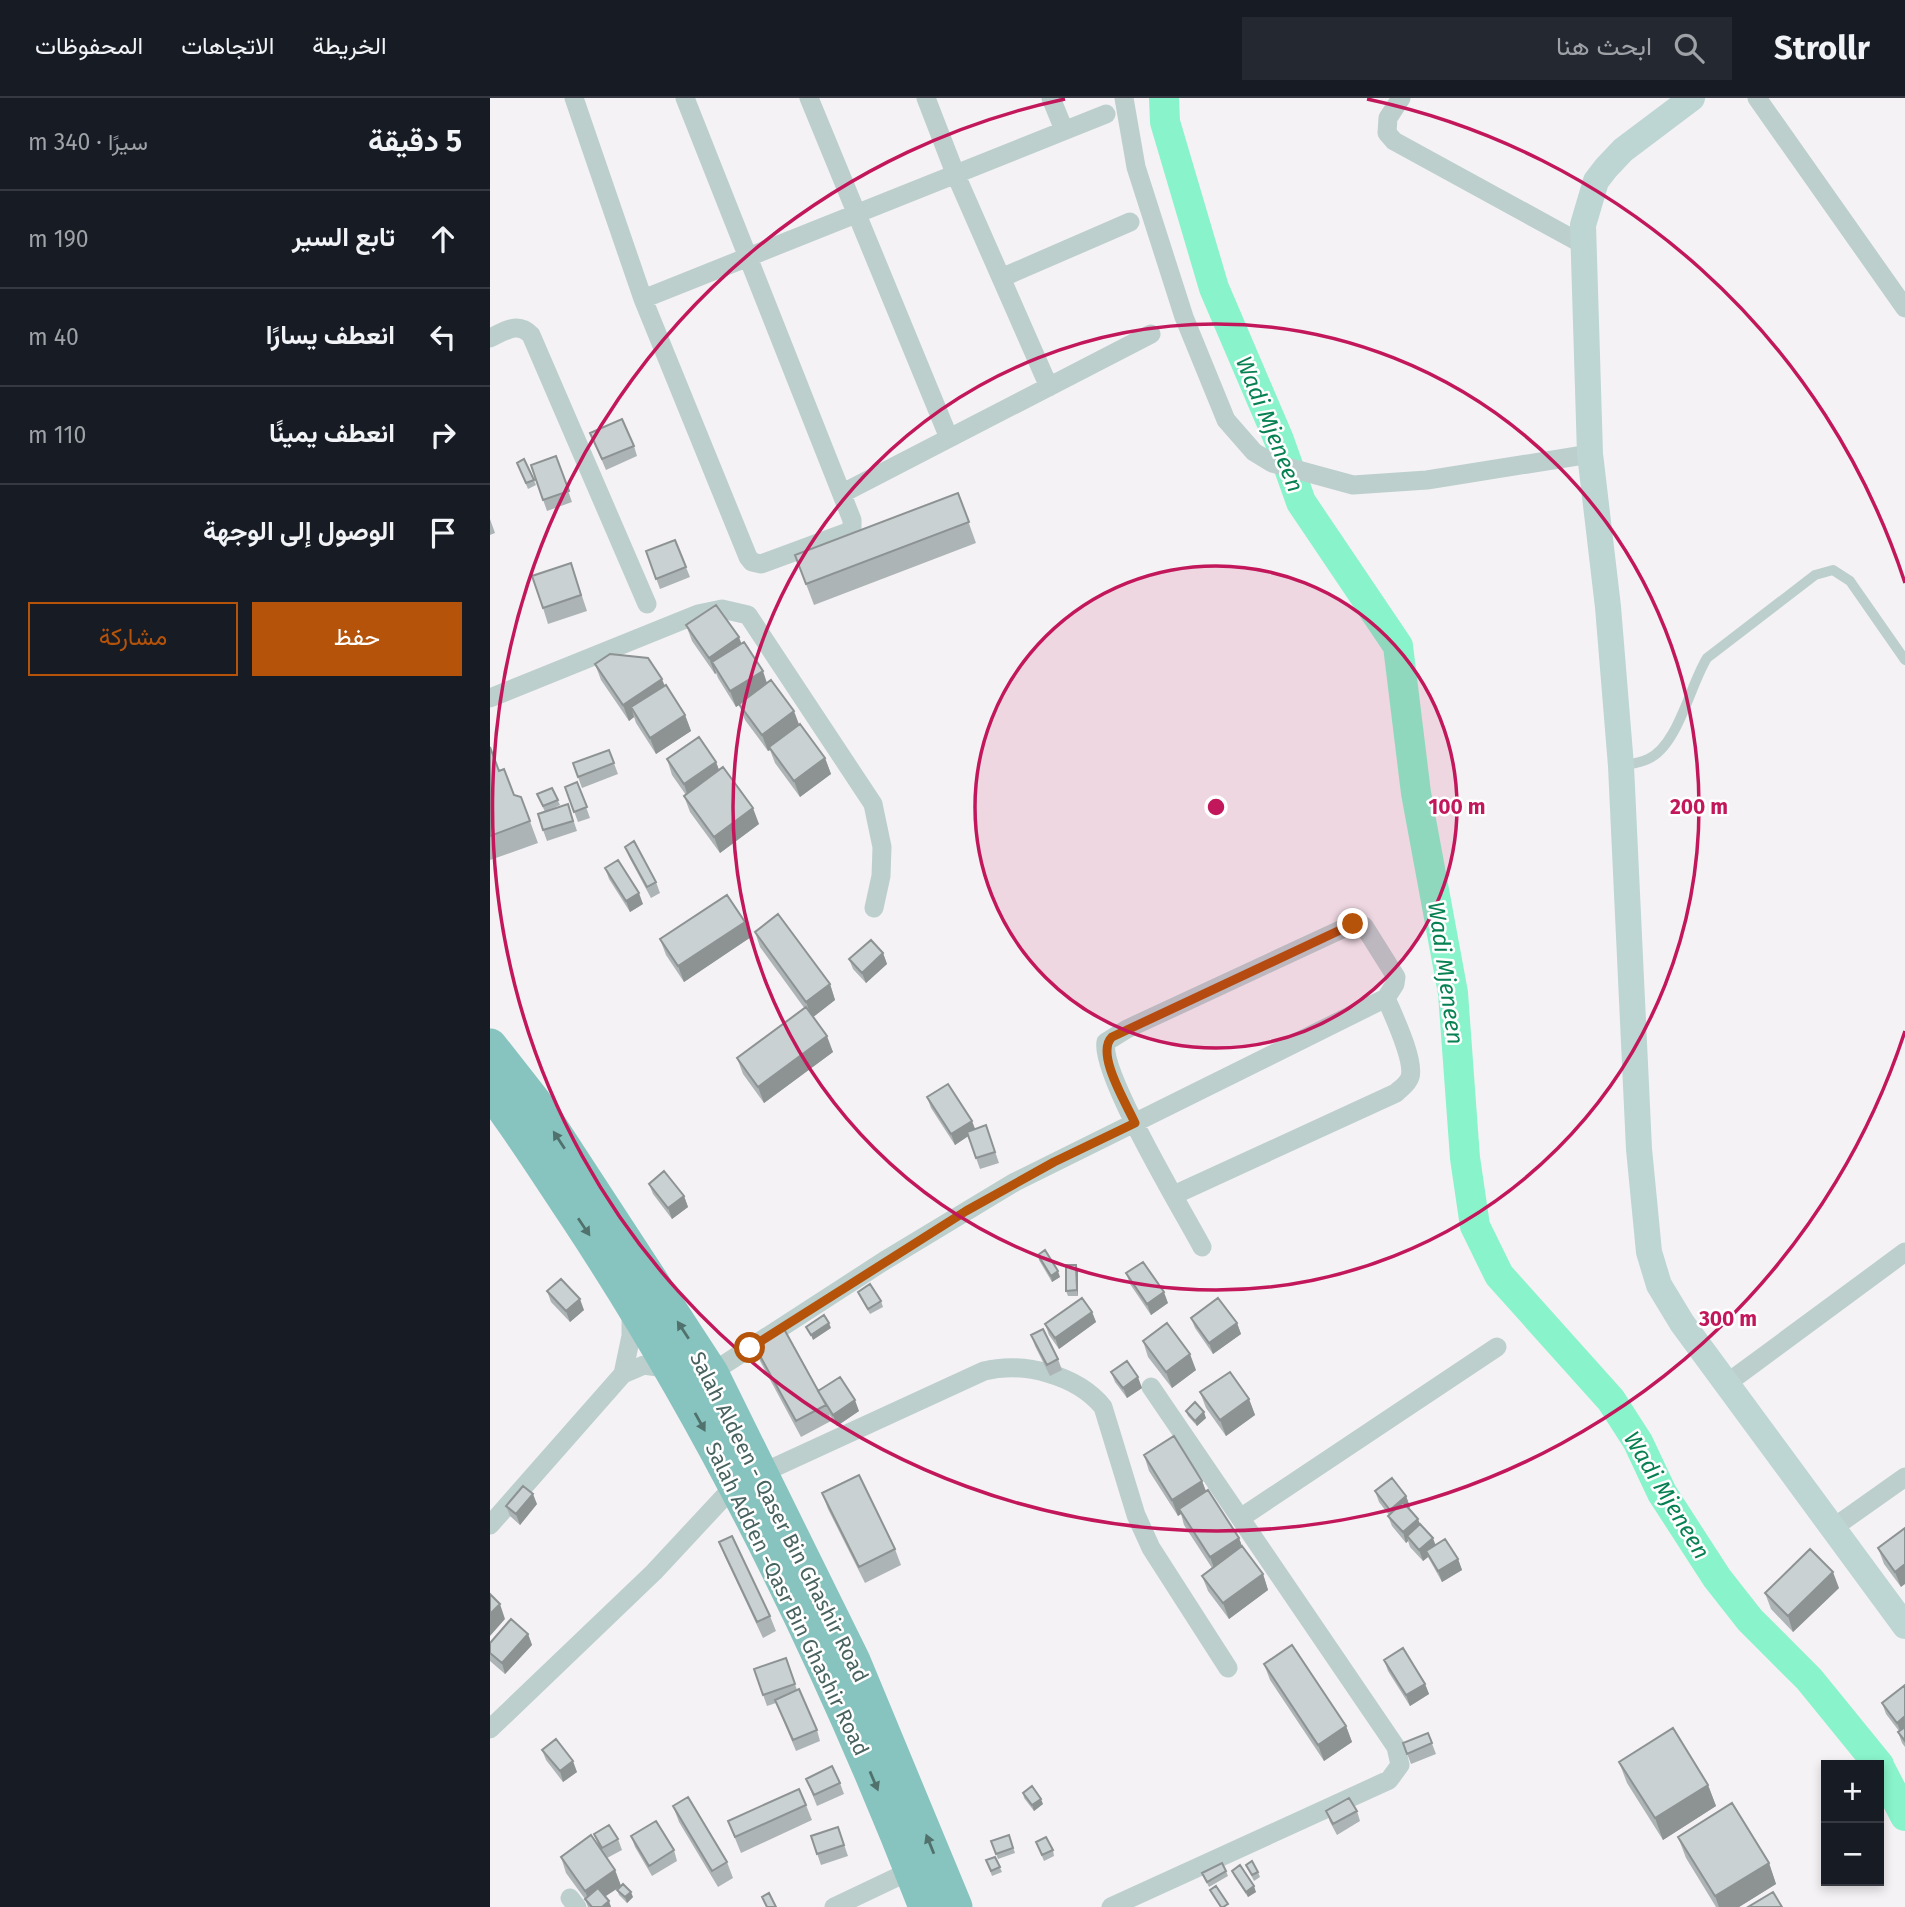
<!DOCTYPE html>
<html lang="ar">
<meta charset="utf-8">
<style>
:root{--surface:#171b24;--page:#242831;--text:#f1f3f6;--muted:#9ea1a6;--line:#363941;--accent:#b45309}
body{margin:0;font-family:"Fira Sans",Vazirmatn,sans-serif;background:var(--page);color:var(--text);direction:rtl}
.controls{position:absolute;right:21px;bottom:21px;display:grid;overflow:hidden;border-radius:0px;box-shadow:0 4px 10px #0003}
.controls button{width:63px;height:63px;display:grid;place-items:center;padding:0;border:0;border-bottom:2px solid var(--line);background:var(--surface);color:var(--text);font:35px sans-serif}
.stop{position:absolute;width:21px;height:21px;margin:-16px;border:5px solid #b45309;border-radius:50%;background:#fff}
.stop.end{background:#b45309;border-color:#fff;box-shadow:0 2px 7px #0008}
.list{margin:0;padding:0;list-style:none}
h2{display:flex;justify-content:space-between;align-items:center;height:91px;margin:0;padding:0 28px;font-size:30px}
h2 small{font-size:23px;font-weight:400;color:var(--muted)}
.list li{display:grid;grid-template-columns:46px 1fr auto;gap:21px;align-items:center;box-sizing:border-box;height:98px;padding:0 28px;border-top:2px solid var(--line)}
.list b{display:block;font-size:26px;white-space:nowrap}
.list em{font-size:23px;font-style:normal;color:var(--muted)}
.actions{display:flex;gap:14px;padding:21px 28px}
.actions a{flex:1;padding:16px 0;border:2px solid var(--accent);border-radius:0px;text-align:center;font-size:24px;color:var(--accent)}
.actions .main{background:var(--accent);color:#fff}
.icon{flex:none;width:38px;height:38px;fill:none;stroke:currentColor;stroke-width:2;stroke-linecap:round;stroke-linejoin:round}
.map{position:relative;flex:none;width:1415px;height:1809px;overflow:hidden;direction:ltr}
header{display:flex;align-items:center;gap:42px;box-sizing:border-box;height:98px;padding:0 35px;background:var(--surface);border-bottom:2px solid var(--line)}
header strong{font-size:33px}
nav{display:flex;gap:38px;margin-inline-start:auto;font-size:24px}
.search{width:490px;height:63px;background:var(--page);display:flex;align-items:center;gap:18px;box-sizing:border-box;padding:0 24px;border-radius:0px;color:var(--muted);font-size:26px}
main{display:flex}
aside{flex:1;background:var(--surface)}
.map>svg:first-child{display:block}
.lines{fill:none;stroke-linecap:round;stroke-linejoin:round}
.river{stroke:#89f3cb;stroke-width:30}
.lane{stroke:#bccfcd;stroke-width:10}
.street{stroke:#bccfcd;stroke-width:19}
.secondary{stroke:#bdd5d3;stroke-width:26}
.highway{stroke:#87c4bf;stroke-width:35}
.wall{fill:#adb4b5}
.shaded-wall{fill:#8d9293}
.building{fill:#c9d1d2;stroke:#8d9293;stroke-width:2}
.oneway{fill:#51716d}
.route{stroke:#b45309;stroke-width:9}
.ring{fill:none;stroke:#c2185b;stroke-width:3.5}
.labels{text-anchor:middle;stroke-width:5;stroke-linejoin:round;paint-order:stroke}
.street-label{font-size:21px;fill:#48625f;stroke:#fff}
.water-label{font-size:23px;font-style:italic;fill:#078052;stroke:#fff}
.centre{fill:#c2185b;stroke:#fff;stroke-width:3.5}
.ring-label{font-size:21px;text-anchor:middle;font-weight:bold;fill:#c2185b;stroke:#fff;stroke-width:5;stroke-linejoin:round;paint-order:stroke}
</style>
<header>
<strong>Strollr</strong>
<div class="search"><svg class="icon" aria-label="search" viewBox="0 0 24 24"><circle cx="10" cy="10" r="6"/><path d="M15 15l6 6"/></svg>ابحث هنا</div>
<nav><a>الخريطة</a><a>الاتجاهات</a><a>المحفوظات</a></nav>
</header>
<main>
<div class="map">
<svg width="1415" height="1809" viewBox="0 0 1415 1809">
<rect width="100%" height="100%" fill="#f4f2f4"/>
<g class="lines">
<path class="river" d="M674,0l1,24 49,166 65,152 22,62 97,144 18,147 37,200 12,165 10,68 24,49 112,125 27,42 24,51 55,85 33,42 59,59 70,86
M1389,1668l26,50"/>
<path class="lane" d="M1131,668c8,-2 19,-3 27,-7 30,-13 42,-74 59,-101l108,-83 18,-5 17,11 55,79"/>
<path class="street" d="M84,0l69,201 105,258 4,5 9,2 87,-32 4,-4v-8l-167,-422
M319,0l140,340
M436,0l29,75 94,214
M561,0l13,32
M634,0l12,69 48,150 42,103 28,32 18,11 81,22 74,-5 163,-26
M911,0l-13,20 -1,15 7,8 190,104
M1267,0l148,210
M511,180l129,-56
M153,201l463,-185
M0,240c15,-7 28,-17 41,-3l116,269
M353,395l308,-159
M0,600l208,-84 24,-5 26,6 125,189 9,43 -1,29 -7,32
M684,1097l222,-102c5,-5 12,-9 14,-16 5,-17 -17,-62 -24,-79
M221,1275l173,-112 131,-79 371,-184 9,-14 1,-7 -32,-51 -11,-2 -226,105 -21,13c-7,30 78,171 96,205
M133,1276l8,-38v-27
M1236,1286l179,-132
M272,1375l222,-102c39,-10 93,4 119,36l33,108 15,33 77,120
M752,1419l255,-170
M0,1427l133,-151 21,-9 27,4
M1343,1430l72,-51
M0,1631l164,-157 81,-87
M80,1800l7,9
M344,1809l78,-37
M621,1809l278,-127 11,-15 -4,-18 -245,-360"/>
<path class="secondary" d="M1202,0l-69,52 -17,18 -10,13 -13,44 7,229 18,153 13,159 18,383 10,103 10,33 23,38 223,303"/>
<path class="highway" d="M0,948l44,56 177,271 142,288 102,246
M0,992c31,40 58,84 87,127 142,215 256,450 349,690"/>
</g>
<path class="wall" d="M100,335l44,13 3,10 -31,14z
M66,358l16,46 -25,9 -16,-46z
M27,365l17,17 2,5 -8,4z
M468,395l18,50 -162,62 -19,-50z
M0,421l5,14 -5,2z
M185,442l15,37 -30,12 -14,-38z
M81,465l16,48 -39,13 -5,-16z
M196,527l55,19 26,39 58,75 6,16 -31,23 -25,-34 -5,-13 -2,1 -23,-31 -6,-15 -3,2 -18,-29 -2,-5 -1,1 -23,-33z
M105,566l70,21 20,30 6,16 -35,23 -20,-31 -2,-6 -5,4 -28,-41z
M0,649l9,24 15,24 7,2 17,46 -48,17z
M119,652l9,24 -36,14 -9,-25z
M177,661l49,3 3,8 40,54 -39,29 -30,-41 -6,-16 2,-1 -14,-20z
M87,684l13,36 -12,4 -13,-35z
M62,690l8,17 -14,6 22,-7 9,27 -30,10 -4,-11 2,-18 -8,-18z
M135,749l31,35 4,11 -9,5 -22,-41z
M115,770l38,36 -13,8 -21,-33z
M265,834l75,52 5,16 -22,17 20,35 -69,51 -21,-29 -6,-16 68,-49 -45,-62z
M261,839l-67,45 -18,-27 -6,-16z
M393,855l4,11 -21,19 -13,-14 -4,-10z
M437,999l48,32 11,-4 13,38 -19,6 -12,-33 -13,9 -24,-37z
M159,1086l35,12 4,11 -16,12 -19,-25z
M548,1157l22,22 -8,5 -13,-22z
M588,1172v26h-10l-2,-5z
M636,1175l42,30 -17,12 -21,-31z
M57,1193l37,19 -14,12 -19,-20z
M368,1194l23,9 2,6 -13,7 -10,-17z
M602,1214l4,10 -37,27 -10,-14 -4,-11z
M701,1220l46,5 4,11 -28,20 -18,-26z
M541,1237l27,24 4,11 -12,6 -15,-30z
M653,1243l53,29 -24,18 -24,-31z
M264,1247l64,46 41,20 -22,15 -8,-12 2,7 -30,16 -41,-76z
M621,1274l31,16 -15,10 -12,-16z
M710,1294l49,7 6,16 -29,21 -20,-28z
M696,1313l20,7 -9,8 -9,-10z
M654,1357l58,26 4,10 33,47 3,9 21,27 5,16 -39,29 -21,-28 -6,-15 10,-8 -28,-43 -3,-11 -3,2 -29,-45z
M885,1393l31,5 4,11 -1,1 26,37 23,14 4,11 -20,12 -14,-25 -5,4 -13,-14 -2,-6 -2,2 -14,-17 -4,-10 1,-1 -10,-13z
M332,1395l73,56 6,16 -36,18 -37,-74z
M47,1406l-17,21 -10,-9 -4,-10z
M1415,1430l-4,59 -17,-23 -6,-16z
M229,1444l51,74 6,15 -13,7 -38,-81z
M1349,1490l-46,44 -22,-23 -6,-16z
M38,1536l4,11 -27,29 -15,-13v-18z
M296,1560l11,32 20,40 3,11 -24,10 -20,-48 -9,3 -13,-37z
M894,1562l41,24 4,10 -19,12 -22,-35z
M774,1566l82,62 6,16 -28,19 -54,-81z
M1415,1587v62l-3,-4 -4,-11 1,-1 -13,-17 -4,-11z
M938,1635l8,21 -25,10 -8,-21z
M52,1652l35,22 -14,10 -17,-22z
M1129,1664l89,23 8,21 -53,34 -36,-57z
M316,1681l34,4 4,11 -27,12z
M533,1695l20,11 -9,7 -10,-13z
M316,1707l6,15 -71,33 -13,-32z
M183,1708l54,56 6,16 -15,9 -39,-65z
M836,1713h31l3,10 -23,14 -7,-13z
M348,1729l10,29 -27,9 -10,-29z
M104,1736l24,5 4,11 -15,8 8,12 6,16 -16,10 6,11h-23l-3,-8 -19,-26 -5,-16 38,-10z
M519,1737l6,18 -17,6 -7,-18z
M141,1738l43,14 3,11 -25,15 -17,-29z
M1188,1739l91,26 7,21 -37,23h-23l-30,-49z
M546,1744l17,8 1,6 -10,5z
M505,1759l7,15 -10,4 -6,-16z
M756,1767l12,7 2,5 -6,4z
M736,1773l2,5 -19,11 -7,-14z
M742,1773l24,21 -8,5 -14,-21z
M127,1792l16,7 -6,6 -8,-8z"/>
<path class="shaded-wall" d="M249,539l6,16 -33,9 4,11 -1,1 -6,-16z
M273,573l5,15 -32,21 -6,-16z
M172,581l6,15 -37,13 3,10 -5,4 -6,-16z
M304,613l6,16 -31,20 1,3 -2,1 -6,-16z
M195,617l6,16 -35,23 -6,-16z
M335,660l6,16 -31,23 -6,-16z
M226,664l6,16 -33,22 -5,-16z
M263,710l6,16 -39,29 -6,-16z
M149,795l4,11 -13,8 -4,-11z
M255,824l6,15 -67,45 -6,-16z
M393,855l4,11 -21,19 -4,-10z
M340,886l5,16 -23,18 -6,-16z
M337,938l6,16 -69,51 -6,-16z
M482,1023l4,10 -21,14 -4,-11z
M194,1098l4,11 -16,12 -4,-11z
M586,1167l2,5v26l-1,-6z
M568,1173l2,6 -8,5 -1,-6z
M674,1194l4,11 -17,12 -4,-11z
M90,1201l4,11 -14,12 -4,-11z
M602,1214l4,10 -37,27 -4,-11z
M339,1225l2,5 -18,12 -2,-5z
M747,1225l4,11 -28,20 -4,-11z
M700,1256l6,16 -24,18 -6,-16z
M648,1279l4,11 -15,10 -4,-10z
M759,1301l6,16 -29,21 -6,-16z
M365,1302l4,11 -22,15 -4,-11z
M714,1314l2,6 -9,8 -2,-5z
M712,1383l6,16 -29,12 2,5 -3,2 -6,-16z
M43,1396l4,10 -17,21 -4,-11z
M916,1398l4,11 -16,13 -4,-10z
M928,1421l4,10 -15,7 1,5 -2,2 -3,-11z
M749,1440l6,16 -29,19 -6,-16z
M943,1440l4,11 -11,2 2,6 -5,4 -4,-11z
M968,1461l4,11 -20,12 -4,-11z
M1415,1466v20l-4,3 -6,-15z
M1343,1474l6,16 -46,44 -5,-16z
M773,1476l5,16 -39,29 -6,-16z
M10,1506l5,15 -15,17v-22z
M38,1536l4,11 -27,29 -3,-11z
M935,1586l4,10 -19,12 -4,-11z
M1415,1618v14l-4,3 -4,-10z
M856,1628l6,16 -28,19 -6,-16z
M83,1663l4,11 -14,10 -3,-11z
M1218,1687l8,21 -53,34 -8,-22z
M551,1701l2,5 -9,7 -2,-6z
M1279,1765l7,21 -37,23h-20l-4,-11z
M125,1772l6,16 -30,20 -6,-15z
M764,1788l2,6 -8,5 -2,-5z
M141,1794l2,5 -6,6 -2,-6z
M119,1803l2,6h-9z"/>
<path class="building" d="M132,321l12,27 -32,13 -12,-26z
M66,358l13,35 -26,9 -12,-35z
M34,361l10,21 -8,3 -9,-20z
M468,395l11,29 -163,62 -11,-29z
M185,442l11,27 -30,12 -10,-28z
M81,465l10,32 -38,13 -11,-32z
M226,507l23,32 -30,21 -23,-33z
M254,544l19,29 -33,20 -18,-29z
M120,556l38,4 14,21 -39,26 -28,-41z
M281,582l23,31 -32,24 -23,-31z
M176,587l19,30 -35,23 -19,-31z
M310,626l25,34 -31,23 -25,-34z
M209,639l17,25 -32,22 -17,-25z
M0,649l9,24 5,-2 10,26 7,2 9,24 -40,15z
M119,652l5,13 -36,14 -5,-14z
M233,669l30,41 -39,29 -30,-41z
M87,684l10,25 -13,5 -9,-25z
M62,690l6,12 -15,6 -6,-12z
M78,706l5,17 -30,9 -5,-16z
M144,743l22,41 -9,5 -22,-40z
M128,762l21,33 -13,8 -21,-33z
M237,797l18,27 -67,44 -18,-27z
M288,816l52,70 -24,18 -51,-70z
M381,842l12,13 -21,20 -13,-14z
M316,909l21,29 -69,51 -21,-29z
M458,986l24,37 -21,13 -24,-37z
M496,1027l9,27 -19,6 -9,-26z
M174,1073l20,25 -16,12 -19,-24z
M555,1152l13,21 -7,5 -13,-21z
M653,1164l21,30 -17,12 -21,-31z
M576,1167h10l1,25 -11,1z
M71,1181l19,20 -14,12 -19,-20z
M380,1186l11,17 -13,8 -10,-17z
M592,1200l10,14 -37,26 -10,-14z
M728,1200l19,25 -28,20 -18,-25z
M334,1217l5,8 -18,12 -5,-8z
M677,1225l23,31 -24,18 -23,-31z
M294,1231l42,76 -30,16 -42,-76z
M553,1231l15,30 -11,6 -16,-30z
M637,1263l11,16 -15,11 -12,-16z
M740,1274l19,27 -29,21 -20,-28z
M350,1279l15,23 -22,15 -15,-24z
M705,1304l9,10 -9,9 -9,-10z
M684,1338l28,45 -30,19 -28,-45z
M369,1377l36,74 -36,18 -37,-74z
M902,1380l14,18 -16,14 -15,-19z
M33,1388l10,8 -17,20 -10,-8z
M718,1392l31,48 -29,19 -31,-48z
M913,1404l15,17 -15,13 -15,-16z
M930,1426l13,14 -14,12 -12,-14z
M1415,1430v36l-10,8 -17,-24z
M242,1438l38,80 -13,6 -38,-80z
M955,1441l13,20 -20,12 -12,-20z
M752,1448l21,28 -40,29 -21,-27z
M1320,1451l23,23 -45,44 -23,-23z
M0,1496l10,10 -10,10z
M21,1521l17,15 -26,29 -12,-10v-10z
M802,1547l54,81 -28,19 -54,-81z
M913,1550l22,36 -19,11 -22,-35z
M296,1560l9,26 -32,11 -9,-26z
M1415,1587v31l-8,7 -15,-20z
M309,1591l18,41 -24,10 -18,-40z
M1415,1629v14l-7,-9z
M1183,1630l35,57 -53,33 -36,-56z
M938,1635l4,10 -25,11 -4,-11z
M66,1641l17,22 -13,10 -18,-21z
M342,1668l8,17 -26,12 -8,-16z
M542,1688l9,13 -9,6 -9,-12z
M309,1691l7,16 -71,32 -7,-16z
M198,1699l39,65 -15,9 -39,-65z
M859,1700l8,13 -24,13 -7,-13z
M1242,1705l37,60 -54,33 -37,-59z
M166,1723l18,29 -25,16 -18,-30z
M119,1727l9,14 -16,9 -8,-14z
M348,1729l6,18 -27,9 -6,-18z
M101,1737l24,35 -30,21 -24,-34z
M519,1737l4,13 -17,6 -5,-13z
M556,1739l7,13 -11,5 -6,-13z
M505,1759l5,10 -9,4 -5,-11z
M762,1763l6,11 -6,3 -6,-10z
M732,1765l4,8 -19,11 -5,-9z
M750,1767l14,21 -8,6 -14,-21z
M133,1786l8,8 -6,5 -8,-7z
M726,1788l12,18 -5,3h-2l-11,-17z
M108,1790l11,13 -7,6h-10l-7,-8z
M1283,1794l9,15h-34z
M279,1795l7,14h-9l-5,-10z"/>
<defs><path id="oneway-solid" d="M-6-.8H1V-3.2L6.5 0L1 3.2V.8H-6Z" transform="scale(1.75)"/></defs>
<g class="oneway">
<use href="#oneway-solid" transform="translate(69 1042) rotate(-123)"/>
<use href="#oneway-solid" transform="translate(94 1129) rotate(56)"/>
<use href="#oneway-solid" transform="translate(193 1232) rotate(-123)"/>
<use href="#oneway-solid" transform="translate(210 1324) rotate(61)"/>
<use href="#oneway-solid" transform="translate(384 1683) rotate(67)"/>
<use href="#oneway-solid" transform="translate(440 1746) rotate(-112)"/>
</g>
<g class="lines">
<path class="route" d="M260,1250l216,-137 88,-49 81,-39c-9,-20 -40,-70 -23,-86l241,-113"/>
</g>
<circle cx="726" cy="709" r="241" fill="#c2185b" fill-opacity=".12"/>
<g class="ring">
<circle cx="726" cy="709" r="241"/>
<circle cx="726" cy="709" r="483"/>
<path d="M1415 933A724 724 0 1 1 575 1M877 1A724 724 0 0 1 1415 485"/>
</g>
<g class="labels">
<g class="street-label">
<text transform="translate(289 1419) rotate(63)" y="7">Salah Aldeen - Qaser Bin Ghashir Road</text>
<text transform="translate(297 1501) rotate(64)" y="7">Salah Adden -Qasr Bin Ghashir Road</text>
</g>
<g class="water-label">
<text transform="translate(780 326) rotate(68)" y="8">Wadi Mjeneen</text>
<text transform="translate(956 875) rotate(82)" y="8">Wadi Mjeneen</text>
<text transform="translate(1177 1397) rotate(59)" y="8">Wadi Mjeneen</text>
</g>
</g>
<circle cx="726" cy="709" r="10" class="centre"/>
<g class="ring-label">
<text x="967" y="716">100 m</text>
<text x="1209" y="716">200 m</text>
<text x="1238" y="1228">300 m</text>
</g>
</svg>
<div class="controls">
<button>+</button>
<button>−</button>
</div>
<div class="stop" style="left:260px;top:1250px"></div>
<div class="stop end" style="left:863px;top:826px"></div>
</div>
<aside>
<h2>5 دقيقة<small>سيرًا · 340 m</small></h2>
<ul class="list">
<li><svg class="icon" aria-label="ahead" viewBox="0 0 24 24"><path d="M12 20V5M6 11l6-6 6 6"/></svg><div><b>تابع السير</b></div><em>190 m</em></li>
<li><svg class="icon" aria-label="left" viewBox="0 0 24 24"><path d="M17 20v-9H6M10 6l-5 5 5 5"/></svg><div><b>انعطف يسارًا</b></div><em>40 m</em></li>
<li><svg class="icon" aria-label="right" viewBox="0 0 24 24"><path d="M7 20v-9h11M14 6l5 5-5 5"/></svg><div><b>انعطف يمينًا</b></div><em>110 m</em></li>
<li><svg class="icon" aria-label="arrive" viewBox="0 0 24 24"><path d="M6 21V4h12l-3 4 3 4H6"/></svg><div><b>الوصول إلى الوجهة</b></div></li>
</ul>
<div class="actions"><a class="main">حفظ</a><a>مشاركة</a></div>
</aside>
</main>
